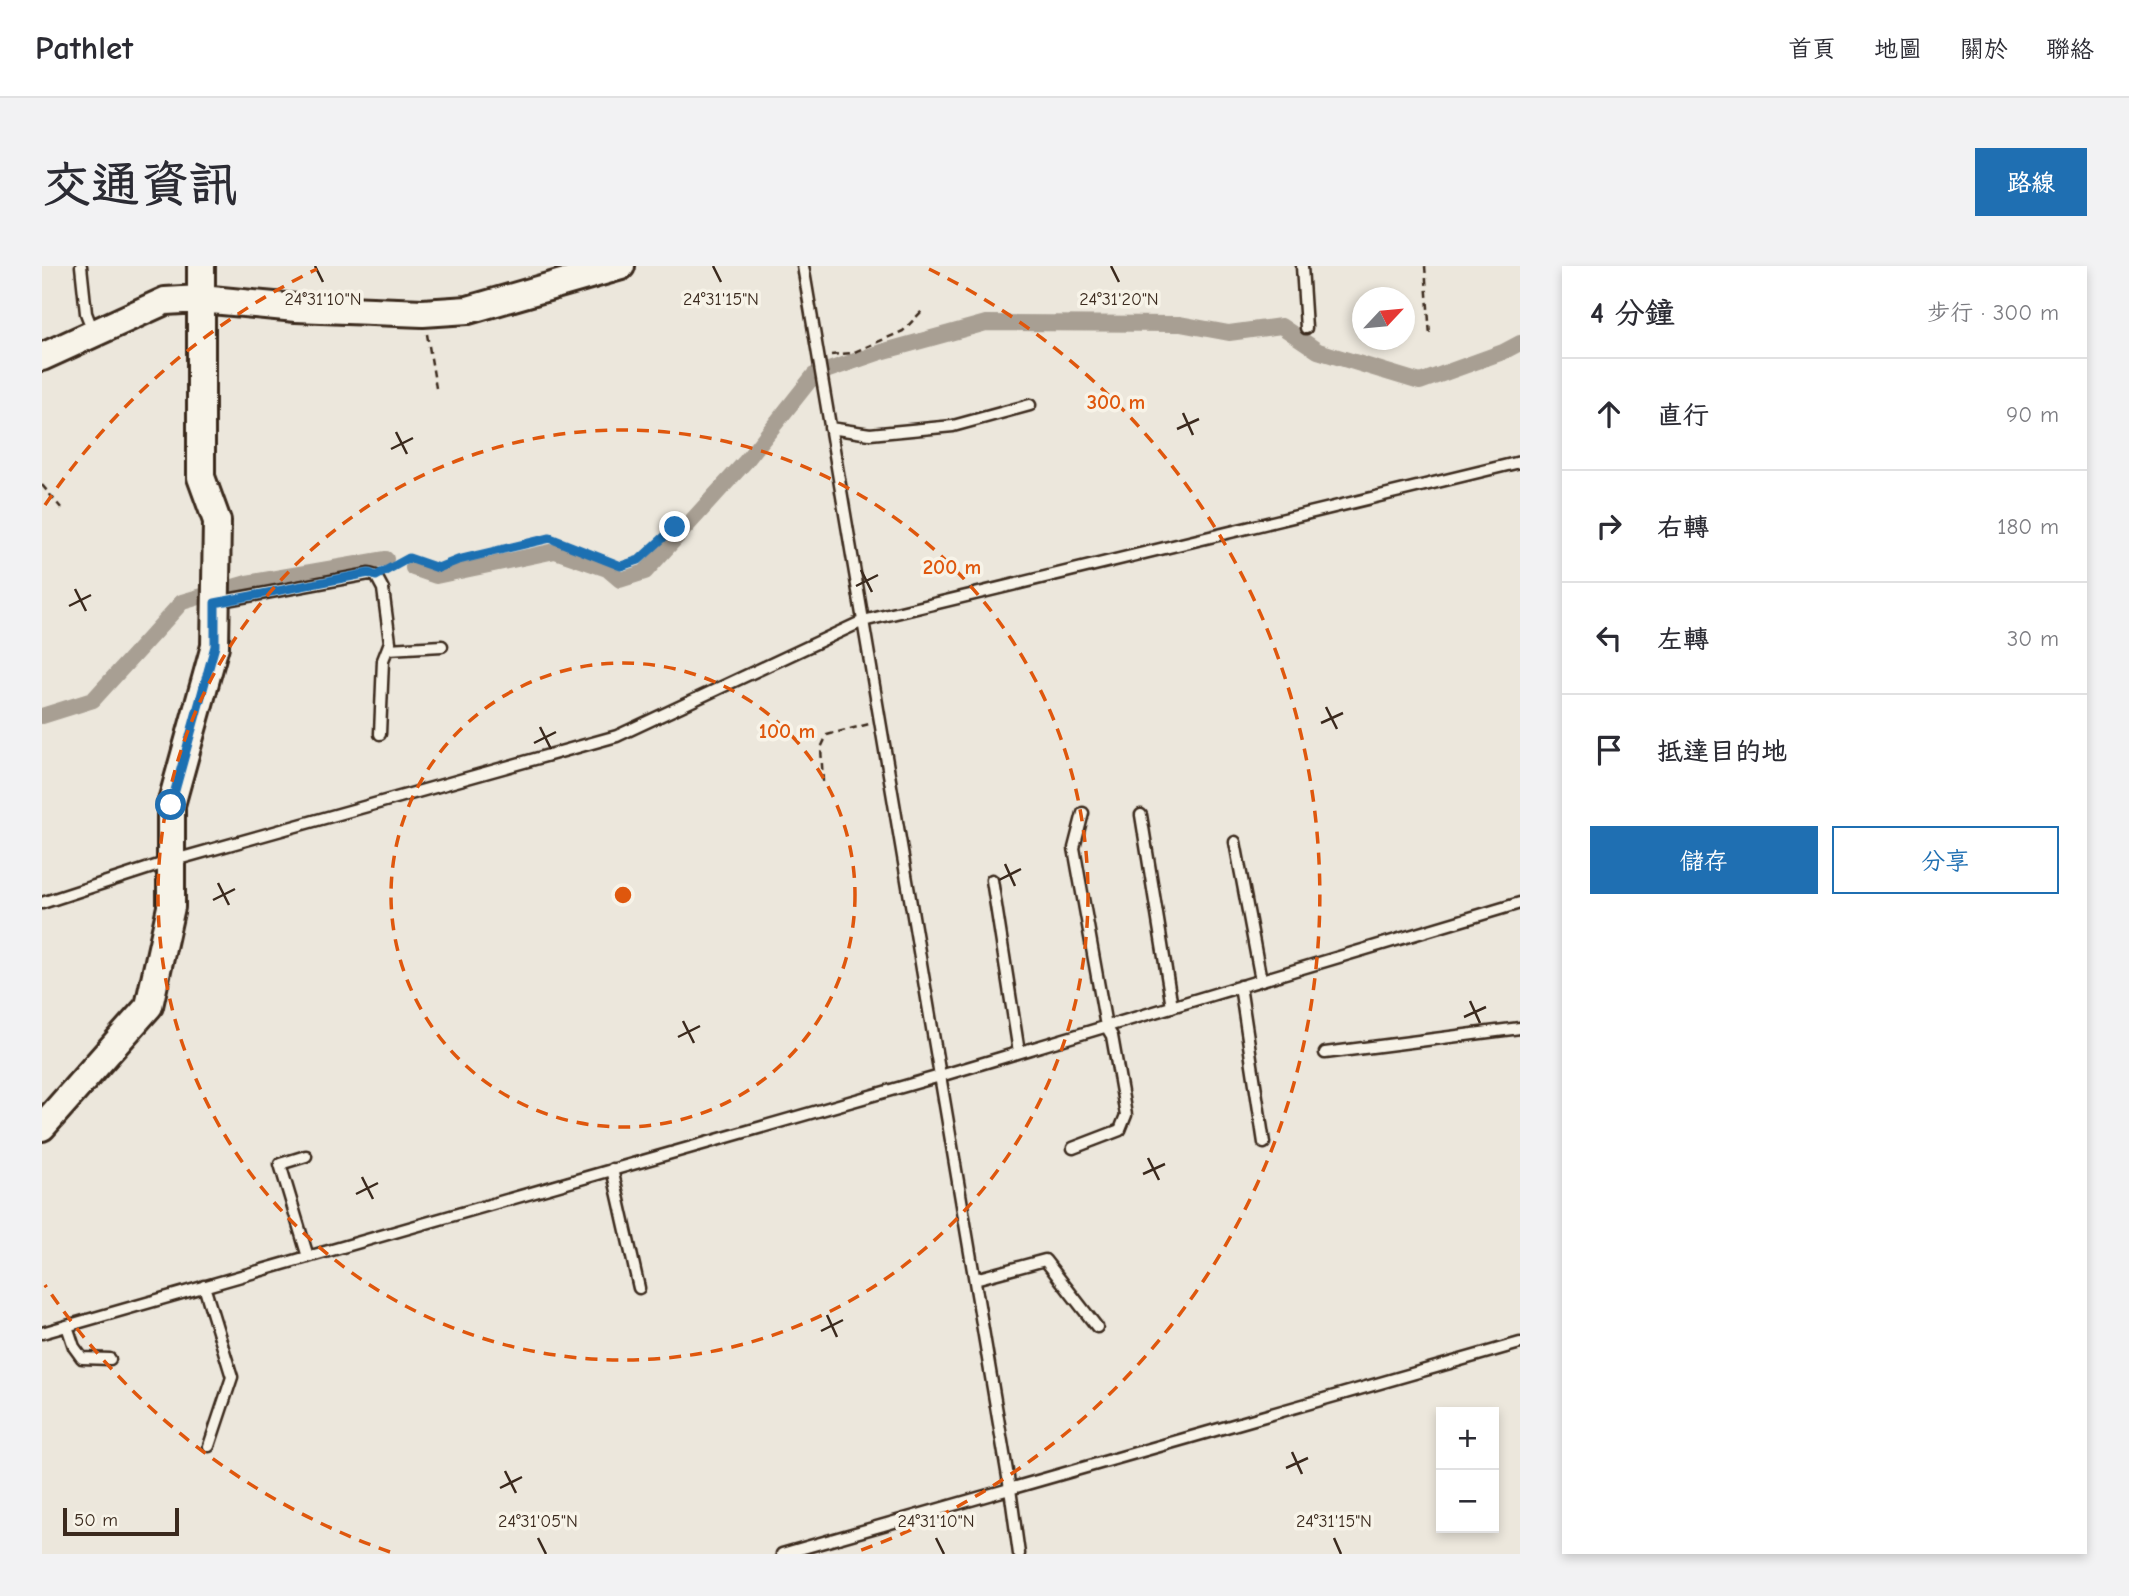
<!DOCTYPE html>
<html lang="zh-TW">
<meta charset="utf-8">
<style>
:root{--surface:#fff;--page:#f2f2f3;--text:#2b2b33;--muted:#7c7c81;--line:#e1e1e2;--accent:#1f6fb2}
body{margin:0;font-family:"Comic Neue","LXGW WenKai TC",sans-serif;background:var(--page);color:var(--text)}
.controls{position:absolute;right:21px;bottom:21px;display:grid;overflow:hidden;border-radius:0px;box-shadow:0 4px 10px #0003}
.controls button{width:63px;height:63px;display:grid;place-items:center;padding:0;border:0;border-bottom:2px solid var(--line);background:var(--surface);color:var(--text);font:35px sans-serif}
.compass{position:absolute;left:1310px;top:21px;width:63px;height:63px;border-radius:50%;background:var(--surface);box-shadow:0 4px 10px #0003;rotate:64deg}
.scale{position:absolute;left:21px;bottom:18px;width:116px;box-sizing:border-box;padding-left:7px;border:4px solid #3b2a1e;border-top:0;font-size:19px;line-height:24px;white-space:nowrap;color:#3b2a1e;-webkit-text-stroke:5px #f7f3e8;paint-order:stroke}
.stop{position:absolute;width:21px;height:21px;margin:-16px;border:5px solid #1f6fb2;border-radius:50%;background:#fff}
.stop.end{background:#1f6fb2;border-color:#fff;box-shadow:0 2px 7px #0008}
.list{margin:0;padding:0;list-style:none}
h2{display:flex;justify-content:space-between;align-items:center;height:91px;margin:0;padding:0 28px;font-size:30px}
h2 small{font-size:23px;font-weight:400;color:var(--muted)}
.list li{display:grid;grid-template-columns:46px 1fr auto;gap:21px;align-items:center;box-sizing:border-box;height:112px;padding:0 28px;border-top:2px solid var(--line)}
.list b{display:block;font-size:26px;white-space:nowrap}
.list em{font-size:23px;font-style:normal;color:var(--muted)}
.actions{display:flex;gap:14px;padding:21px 28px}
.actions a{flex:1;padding:16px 0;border:2px solid var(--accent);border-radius:0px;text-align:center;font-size:24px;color:var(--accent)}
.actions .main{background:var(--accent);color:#fff}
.icon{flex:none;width:38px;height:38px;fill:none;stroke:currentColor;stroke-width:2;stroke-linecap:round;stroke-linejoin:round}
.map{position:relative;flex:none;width:1478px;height:1288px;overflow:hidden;border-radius:0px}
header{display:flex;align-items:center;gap:42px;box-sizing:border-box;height:98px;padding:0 35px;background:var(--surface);border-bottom:2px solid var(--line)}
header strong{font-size:33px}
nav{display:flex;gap:38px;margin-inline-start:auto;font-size:24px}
.intro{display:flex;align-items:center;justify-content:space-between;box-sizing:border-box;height:168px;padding:0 42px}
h1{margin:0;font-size:49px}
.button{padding:18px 32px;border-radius:0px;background:var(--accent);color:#fff;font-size:24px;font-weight:700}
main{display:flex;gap:42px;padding:0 42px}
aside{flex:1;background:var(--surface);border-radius:0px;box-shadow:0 4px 10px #0003}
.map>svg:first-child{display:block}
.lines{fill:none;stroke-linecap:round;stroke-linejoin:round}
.canal{stroke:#a89f93;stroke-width:16}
.lane-casing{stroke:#3b2a1e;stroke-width:15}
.secondary-casing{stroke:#3b2a1e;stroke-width:32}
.path{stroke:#3b2a1e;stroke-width:2.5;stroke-dasharray:7 5;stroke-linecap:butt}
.lane{stroke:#f7f3e8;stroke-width:10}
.secondary{stroke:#f7f3e8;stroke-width:26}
.route{stroke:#1f6fb2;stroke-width:9}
.ticks{fill:none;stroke:#3b2a1e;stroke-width:2.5}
.ring{fill:none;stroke:#df570d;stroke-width:3.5;stroke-dasharray:12 9}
.ticks-label{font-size:18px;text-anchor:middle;fill:#3b2a1e;stroke:#f7f3e8;stroke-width:7;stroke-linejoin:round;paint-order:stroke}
.centre{fill:#df570d;stroke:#f7f3e8;stroke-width:3.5}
.ring-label{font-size:21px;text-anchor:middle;font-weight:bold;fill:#df570d;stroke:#f7f3e8;stroke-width:7;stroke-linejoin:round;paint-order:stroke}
</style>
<header>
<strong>Pathlet</strong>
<nav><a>首頁</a><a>地圖</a><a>關於</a><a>聯絡</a></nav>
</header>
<div class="intro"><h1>交通資訊</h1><a class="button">路線</a></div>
<main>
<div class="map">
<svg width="1478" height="1288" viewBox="0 0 1478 1288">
<rect width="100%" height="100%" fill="#ece7dc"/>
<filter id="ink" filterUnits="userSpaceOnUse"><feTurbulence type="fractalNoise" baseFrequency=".0143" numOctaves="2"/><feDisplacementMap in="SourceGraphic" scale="14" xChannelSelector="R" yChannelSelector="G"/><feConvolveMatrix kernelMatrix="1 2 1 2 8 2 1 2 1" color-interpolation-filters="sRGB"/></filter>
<g filter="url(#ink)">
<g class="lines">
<path class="canal" d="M371,302l23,8 119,-25 52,18 13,11 25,-8 101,-111 68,-86 67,-23 105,-29 194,1 49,9 52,-7 37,25 102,31 83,-30 17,-9
M0,450l51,-16 89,-98 65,-19 139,-24"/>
<g class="lane-casing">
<path id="lane" d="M39,0l5,47 7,18
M761,0l207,1223 9,65
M1260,0l4,62
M788,162l40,6 83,-8 77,-21
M174,336l153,-28 7,2 7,13 7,53 -7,18 -3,74
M346,383l54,-3
M1099,549l31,192
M1193,576l26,138
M950,614l27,172
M0,637l129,-42 446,-125 246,-115 657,-159
M1198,720l24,157
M1283,787l195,-25
M1031,882l47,-18 6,-15 -14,-79 -6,-10 -32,-178 9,-35
M264,890l-26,8 28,93
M570,903l27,119
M933,1013l70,-19 52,67
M162,1020l28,91 -23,69
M25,1060l7,21 8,11 28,1
M0,1067l898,-257 580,-173
M740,1288l738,-211"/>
</g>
<g class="secondary-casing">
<path id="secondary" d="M0,91l123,-56 36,-2 95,9 127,5 45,-3 153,-44
M0,861l107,-121 22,-99v-102l44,-159 2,-125 -16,-44v-211"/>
</g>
<path class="path" d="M1383,0l5,70
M385,68l9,54
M789,89l21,-2 51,-22 20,-21
M0,219l20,24
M344,305l23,-13 29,10 20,-8 92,-22 71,28 18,-6 36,-33
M781,516l-2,-34 6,-13 42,-11"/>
<use href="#lane" class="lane"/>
<use href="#secondary" class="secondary"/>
</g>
</g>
<g class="lines" filter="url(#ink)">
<path class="route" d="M129,539l44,-159v-43l154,-30 7,3 33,-18 29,10 20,-8 92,-22 71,28 18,-6 36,-33"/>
</g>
<path class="ticks" d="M273,0l8,16M671,0l8,16M1069,0l8,16M1141,147l10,22M1135,163l22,-10M354,166l11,22M349,183l22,-11M819,304l11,22M814,320l22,-11M33,323l11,22M27,340l22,-11M1284,441l11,22M1279,457l22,-10M498,461l11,22M492,477l22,-11M963,598l10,22M957,614l22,-11M176,617l11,22M171,634l22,-11M1428,735l10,22M1422,751l22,-10M641,755l11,22M636,771l22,-11M1106,892l11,22M1101,908l22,-10M320,911l11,22M314,928l22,-11M785,1049l10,22M779,1065l22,-11M1250,1186l10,22M1244,1202l22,-10M463,1205l11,22M458,1222l22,-11M496,1272l8,16M894,1272l8,16M1292,1272l7,16"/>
<g class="ring">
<circle cx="581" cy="629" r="232"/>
<circle cx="581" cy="629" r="465"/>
<path d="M348 1286A697 697 0 0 1 3 1019M3 239A697 697 0 0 1 275 3M887 3A697 697 0 0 1 814 1286"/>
</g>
<g class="ticks-label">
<text x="679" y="39">24°31'15"N</text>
<text x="281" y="39">24°31'10"N</text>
<text x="1077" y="39">24°31'20"N</text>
<text x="496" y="1261">24°31'05"N</text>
<text x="894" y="1261">24°31'10"N</text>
<text x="1292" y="1261">24°31'15"N</text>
</g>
<circle cx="581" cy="629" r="10" class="centre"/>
<g class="ring-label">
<text x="1074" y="143">300 m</text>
<text x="910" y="308">200 m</text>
<text x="745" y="472">100 m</text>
</g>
</svg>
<div class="controls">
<button>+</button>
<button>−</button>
</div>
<svg class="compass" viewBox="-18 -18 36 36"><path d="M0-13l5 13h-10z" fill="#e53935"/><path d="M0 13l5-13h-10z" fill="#7c7c81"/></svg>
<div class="scale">50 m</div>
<div class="stop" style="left:129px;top:539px"></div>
<div class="stop end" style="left:633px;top:261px"></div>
</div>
<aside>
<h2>4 分鐘<small>步行 · 300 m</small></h2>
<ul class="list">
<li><svg class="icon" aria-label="ahead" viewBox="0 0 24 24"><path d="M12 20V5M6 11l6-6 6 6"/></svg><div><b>直行</b></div><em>90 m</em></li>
<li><svg class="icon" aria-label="right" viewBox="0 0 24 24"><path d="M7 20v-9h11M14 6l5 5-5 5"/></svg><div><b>右轉</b></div><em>180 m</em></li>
<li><svg class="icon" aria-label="left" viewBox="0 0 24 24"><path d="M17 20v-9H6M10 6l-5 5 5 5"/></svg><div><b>左轉</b></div><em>30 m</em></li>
<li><svg class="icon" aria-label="arrive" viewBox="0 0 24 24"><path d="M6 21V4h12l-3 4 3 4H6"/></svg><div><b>抵達目的地</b></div></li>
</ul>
<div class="actions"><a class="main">儲存</a><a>分享</a></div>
</aside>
</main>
